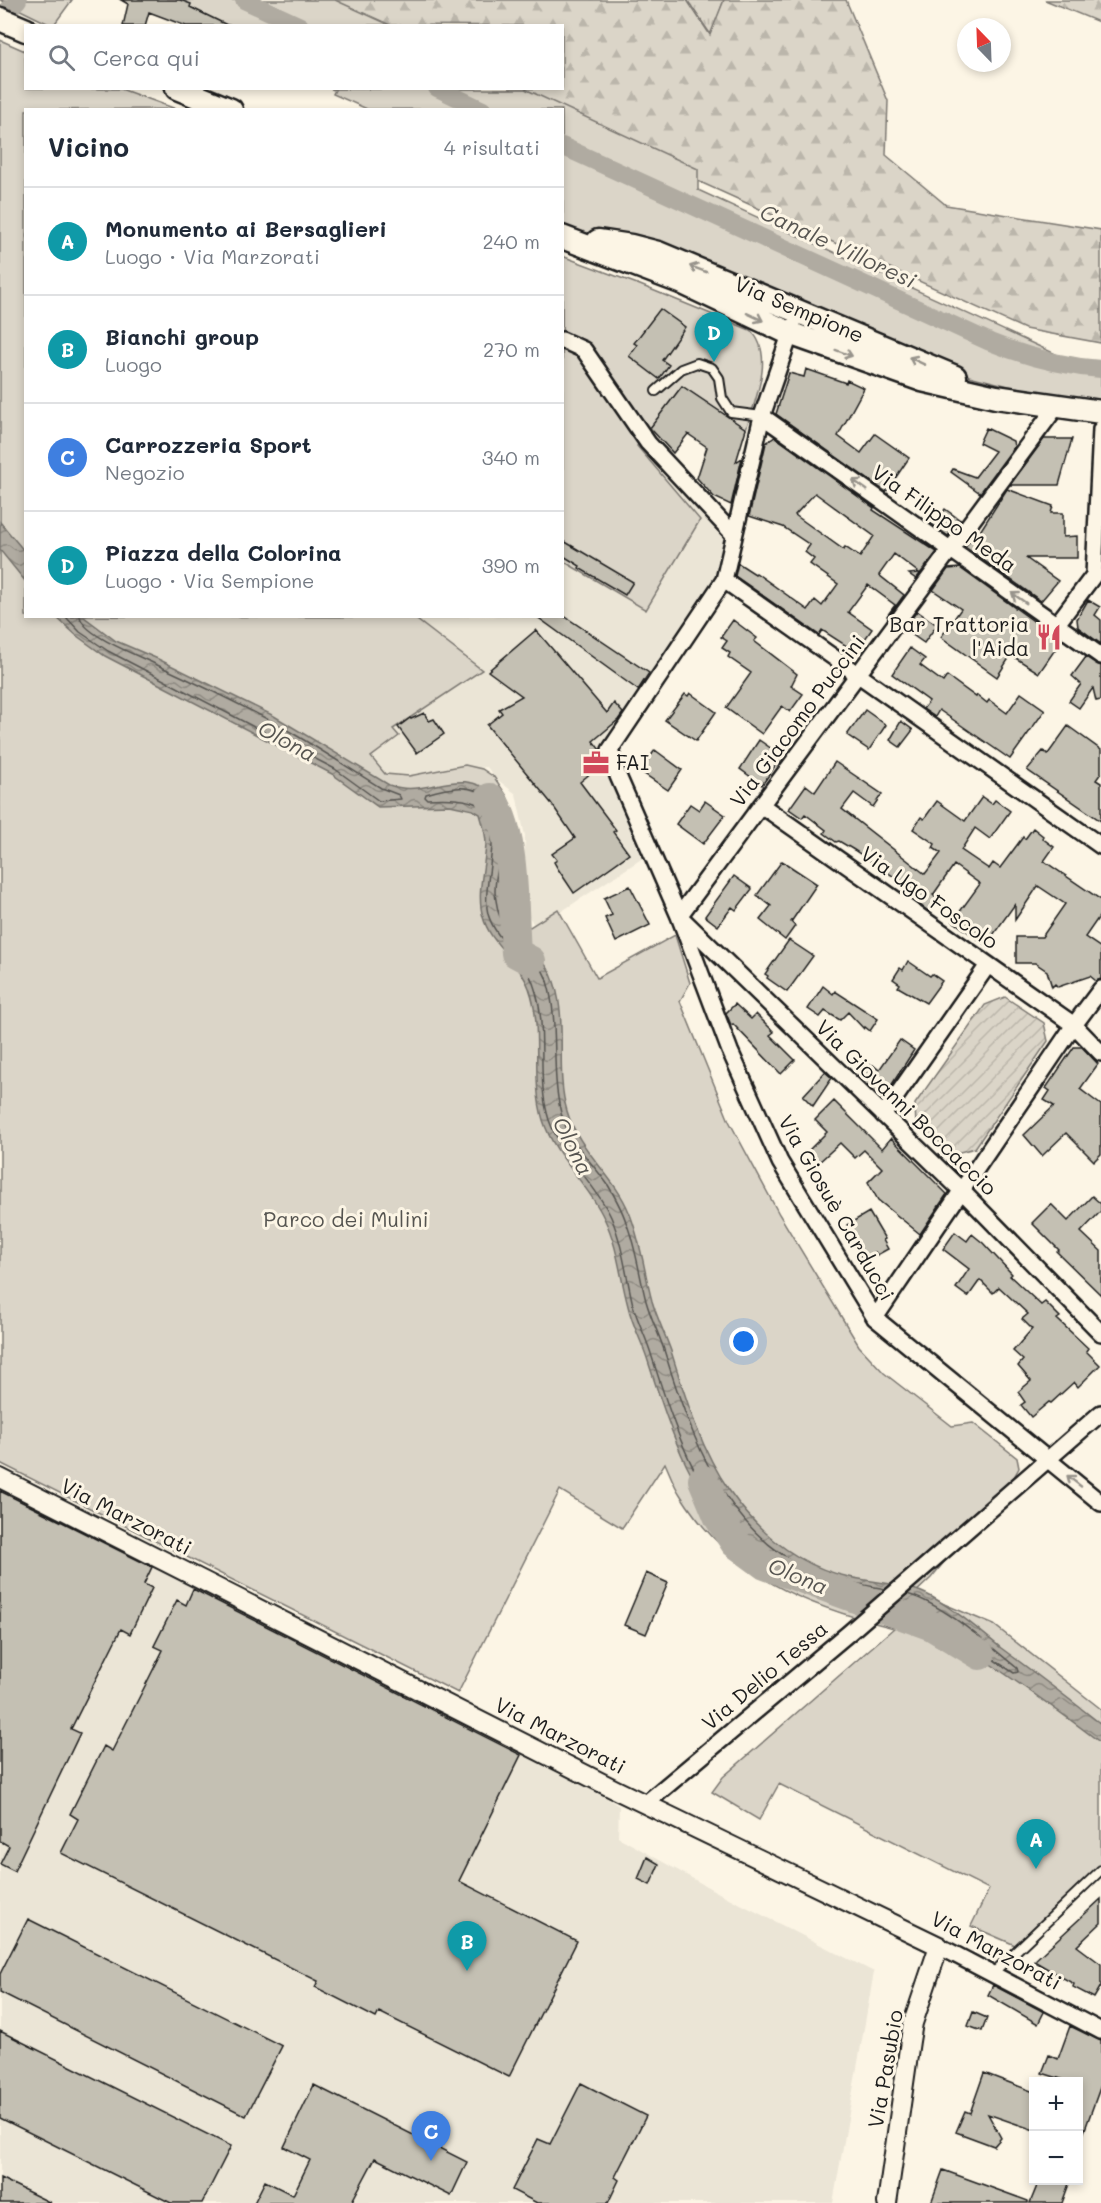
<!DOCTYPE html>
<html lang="it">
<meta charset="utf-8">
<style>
:root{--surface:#fff;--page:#f6f6f7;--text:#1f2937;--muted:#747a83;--line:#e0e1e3;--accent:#d1495b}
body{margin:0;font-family:Mali,sans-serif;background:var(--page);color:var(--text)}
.controls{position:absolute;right:18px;bottom:18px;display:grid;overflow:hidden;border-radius:0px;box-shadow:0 3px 9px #0003}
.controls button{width:54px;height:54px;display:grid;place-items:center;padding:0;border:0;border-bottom:2px solid var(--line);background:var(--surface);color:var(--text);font:30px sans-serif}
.compass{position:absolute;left:957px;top:18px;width:54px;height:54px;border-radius:50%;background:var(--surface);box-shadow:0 3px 9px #0003;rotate:337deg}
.you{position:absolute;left:744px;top:1342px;width:21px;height:21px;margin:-15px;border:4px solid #fff;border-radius:50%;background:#1a73e8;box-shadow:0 0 0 9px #1a73e833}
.badge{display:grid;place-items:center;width:39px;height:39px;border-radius:50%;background:var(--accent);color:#fff;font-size:20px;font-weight:700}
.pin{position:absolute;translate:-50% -50px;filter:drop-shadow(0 2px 3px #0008)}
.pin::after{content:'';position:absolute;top:32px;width:21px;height:18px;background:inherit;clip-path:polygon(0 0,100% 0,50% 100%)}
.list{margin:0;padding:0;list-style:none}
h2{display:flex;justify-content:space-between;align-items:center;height:78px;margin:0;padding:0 24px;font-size:26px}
h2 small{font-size:20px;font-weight:400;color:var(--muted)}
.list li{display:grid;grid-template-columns:39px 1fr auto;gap:18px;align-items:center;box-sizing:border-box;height:108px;padding:0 24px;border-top:2px solid var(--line)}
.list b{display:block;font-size:22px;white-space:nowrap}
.list p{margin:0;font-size:20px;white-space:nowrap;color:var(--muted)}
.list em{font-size:20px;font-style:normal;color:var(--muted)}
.icon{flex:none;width:33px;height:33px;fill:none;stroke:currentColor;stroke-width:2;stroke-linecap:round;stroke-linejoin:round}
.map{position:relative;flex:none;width:1101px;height:2203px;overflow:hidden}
.search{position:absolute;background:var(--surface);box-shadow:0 3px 9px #0003;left:24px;top:24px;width:540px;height:66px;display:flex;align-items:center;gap:15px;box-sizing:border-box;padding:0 21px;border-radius:0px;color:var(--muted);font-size:22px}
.panel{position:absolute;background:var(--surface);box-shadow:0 3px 9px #0003;left:24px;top:108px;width:540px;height:510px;border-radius:0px}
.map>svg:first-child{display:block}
.built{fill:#ebe5d6}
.grass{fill:url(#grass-tufts);stroke:#7c7872;stroke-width:1.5}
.forest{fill:url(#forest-firs);stroke:#7c7872;stroke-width:1.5}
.park{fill:#dbd5c8;stroke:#7c7872;stroke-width:1.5}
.garden{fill:url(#garden-furrows);stroke:#7c7872;stroke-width:1.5}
.water{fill:url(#water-waves);stroke:#75726c;stroke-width:1.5}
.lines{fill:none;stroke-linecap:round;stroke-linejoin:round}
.shore{stroke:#575551;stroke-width:1.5}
.canal{stroke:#b0aba1;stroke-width:18}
.river{stroke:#b0aba1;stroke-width:30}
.building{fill:#c4c0b3;stroke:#1c1c1c;stroke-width:1.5;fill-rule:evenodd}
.service-casing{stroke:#1c1c1c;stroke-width:12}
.minor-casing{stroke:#1c1c1c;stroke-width:20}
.tertiary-casing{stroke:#1c1c1c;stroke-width:22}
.primary-casing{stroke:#1c1c1c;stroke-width:27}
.service{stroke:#fcf5e5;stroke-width:8}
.minor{stroke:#fcf5e5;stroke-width:15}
.tertiary{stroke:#fcf5e5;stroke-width:18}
.primary{stroke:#fcf5e5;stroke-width:22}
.oneway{stroke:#97938b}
.labels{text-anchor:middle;stroke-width:6;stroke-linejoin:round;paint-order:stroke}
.street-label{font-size:21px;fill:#1c1c1c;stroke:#fcf5e5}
.poi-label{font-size:21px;fill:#1c1c1c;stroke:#fcf5e5;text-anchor:end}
.park-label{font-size:21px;fill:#555450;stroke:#fcf5e5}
.water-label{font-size:22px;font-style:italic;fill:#575551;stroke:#fcf5e5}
</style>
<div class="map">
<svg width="1101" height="2203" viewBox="0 0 1101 2203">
<defs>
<pattern id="grass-tufts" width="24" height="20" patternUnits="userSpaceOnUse" patternTransform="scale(1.5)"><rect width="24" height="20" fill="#dbd5c8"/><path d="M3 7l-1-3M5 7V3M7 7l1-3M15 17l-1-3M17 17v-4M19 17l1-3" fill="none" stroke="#bbb6ab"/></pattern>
<pattern id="forest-firs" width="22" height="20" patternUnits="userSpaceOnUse" patternTransform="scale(1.5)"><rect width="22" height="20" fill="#dbd5c8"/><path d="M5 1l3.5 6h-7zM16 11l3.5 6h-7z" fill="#bbb6ab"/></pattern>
<pattern id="garden-furrows" width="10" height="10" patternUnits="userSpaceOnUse" patternTransform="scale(1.5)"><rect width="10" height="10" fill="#dbd5c8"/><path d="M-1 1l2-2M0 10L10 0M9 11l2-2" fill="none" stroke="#bbb6ab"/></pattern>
<pattern id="water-waves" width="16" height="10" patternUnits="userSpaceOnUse" patternTransform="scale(1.5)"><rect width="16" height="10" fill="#b0aba1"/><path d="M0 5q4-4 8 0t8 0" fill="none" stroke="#8e8a82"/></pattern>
</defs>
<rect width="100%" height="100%" fill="#fcf5e5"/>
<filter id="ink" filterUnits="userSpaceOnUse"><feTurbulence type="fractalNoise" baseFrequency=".0167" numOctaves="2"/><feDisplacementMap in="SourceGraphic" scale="12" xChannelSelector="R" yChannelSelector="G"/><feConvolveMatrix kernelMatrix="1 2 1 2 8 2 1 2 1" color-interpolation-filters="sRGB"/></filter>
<g filter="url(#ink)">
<path class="built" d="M563,350l67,89 99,106 -8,35 -113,170 41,104 -113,74 -13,-21 2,-71 -9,-42 -22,-17 -7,-10 -94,12 -14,-3 -16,-17 40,-142 159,-1z
M0,1483l525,263 94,60 -1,31 97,54 159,81 -41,231h-833z"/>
<path class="grass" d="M687,0h37l-13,35z"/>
<path class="forest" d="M298,0h389l23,35 14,-35h122l42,101 -2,54 60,50 155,25v113l-76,-14 -462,-209 -1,-10 -68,-21 68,-1v-62l-208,-1z
M1045,0h56v23z"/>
<path class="park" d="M0,0h72l-19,26z
M166,0h169l55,25h-169z
M0,40l25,11 1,37 95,1 55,20 -150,1v506l387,1 69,53 -89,59 6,7 -28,21 14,17 24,2 56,-11 17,4 12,8 13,19 11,30 -12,50 8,37 6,9 10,5 28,-18 39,69 78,-43 15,48 -10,18 49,120 50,93 80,132 25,27 68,53 21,-3 44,35 2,10 -5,9 -83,101 -18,17 12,1 69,29 107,84v157l-86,79 -44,-19 18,-37 -210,-105 -20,36 -47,-28 11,-15 171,-149c-89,-22 -162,-51 -213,-132 -7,-10 -11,-22 -16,-33l-43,65 -62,-38 -102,203 -458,-230z
M331,89h194l173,80v21l399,183h4v28l-68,-9 -84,-21 -136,-50 -250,-96 -1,-115 -195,-1 -34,-15 2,-4z
M562,256l78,29 110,45c26,23 5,71 -4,99l-64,-43 -45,60 63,74 -54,90 -83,-49z"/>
<path class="garden" d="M1005,997l39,26 4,18 -73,107 -19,5 -40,-27 -1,-22 70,-99z"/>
<path class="water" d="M0,522l25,30v29l-25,-31z
M56,617h28l32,24 42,18 116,57 115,69c40,14 70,-22 107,11 24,22 4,68 5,96 0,6 2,13 4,19 7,26 35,39 46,63 19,43 3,93 16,137 11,39 47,64 62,101 12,29 15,59 23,89 5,17 13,33 19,50 15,48 29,97 58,139 29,42 69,76 120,87 27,6 59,6 83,20 25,14 47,33 69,51 34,25 67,50 100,76v19c-40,-31 -82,-60 -124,-88 -26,-17 -51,-34 -79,-47 -12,-5 -28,-4 -41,-7 -34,-7 -84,-29 -110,-52 -56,-49 -78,-123 -100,-191 -6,-18 -15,-34 -19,-52 -8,-29 -10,-60 -24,-88 -16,-35 -49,-60 -61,-98 -13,-43 1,-91 -14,-132 -10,-27 -39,-44 -46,-71 -7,-23 2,-50 3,-73 0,-10 -3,-20 -6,-30l-7,-4 -23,-5 -72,2 -46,-33 -227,-118 -28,-20z"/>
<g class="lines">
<path class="shore" d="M65,616l15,16 28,19 227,118 44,32 22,-2 -2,-4 -18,-7c-37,-23 -73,-47 -110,-67 -38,-20 -77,-39 -116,-57 -16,-8 -73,-29 -75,-48
M876,1598c-28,-4 -56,-14 -81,-27 -15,-7 -31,-15 -43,-25 -56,-47 -79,-123 -100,-189 -5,-18 -14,-34 -19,-52 -7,-29 -10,-60 -22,-88 -16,-35 -49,-60 -62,-97 -14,-44 0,-91 -15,-134 -8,-27 -38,-44 -46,-72 -7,-27 15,-81 -3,-104 -11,-13 -43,-12 -58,-11l-2,-2 1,-3c23,-7 48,-12 67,7 19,21 2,65 2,90 0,6 2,14 3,20 8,29 41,42 49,70 13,43 3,88 14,132 7,28 31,49 47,72 7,12 14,24 18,37 10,25 13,52 20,79 5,18 14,35 19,52 26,84 60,179 146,218 24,11 49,12 74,18
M898,1602l48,26 68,45 4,-1 -1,-4c-31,-25 -72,-63 -110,-74"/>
<path class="canal" d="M244,0l56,26
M0,18l18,-18
M437,88l46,22
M562,146l428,196c37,15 72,24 111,27"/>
<path class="river" d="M490,798c26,27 23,116 26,155l15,8
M703,1480l16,38 16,25 30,22 167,61 48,29"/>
</g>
<path class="building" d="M121,0h59l11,4 -1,3 39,19h-43l-37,-14 -4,14h-22l5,-22z
M660,309l25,18 -23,33 7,5 -10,14 -30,-23 8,-11 -3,-2z
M806,369l40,14 1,-3 17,8 -26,48 23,17 14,-19 34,24 -23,34 -110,-78 13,-41 15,4z
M682,386l64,43 -10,33 6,-4 -11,47 -17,-8 -17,-19 10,-31 -19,-13 -15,19 -23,-25z
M986,428l27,13 1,6 -34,46 -29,-21 2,-3 22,8 20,-26 -16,-8z
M775,437l99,71 -1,2 64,42 -21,27 -7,-5 10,-1 -25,-19 -15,21 25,20 -16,22 -1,-1 8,-11 -27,-20 -20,27 24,17 -14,20 -8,-6 -2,4 -26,-17 -3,5 -84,-59 3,-13 17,11 1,-1 52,37 7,-10 7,6 16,-22 -28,-20 4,-5 -9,-7 5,-7 -27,-18 -34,-11 17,-73zM815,493l59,43 -14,21 -15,-10 -1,3 -49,-35z
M1044,439h28l-13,46h-49z
M1007,489l46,17 -2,7h12v24l14,-1v22h-51l32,23 -17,20 -76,-54 11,-16 3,2z
M945,509l15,11 -12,16 -22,-16 4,-6 8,6z
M562,540l71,42 -8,13 -46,-27 1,-2 -18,-11z
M960,568l101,73 -22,32 -28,-18 -14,22 -56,-40 20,-28 -28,-19 15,-21z
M1088,600l12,7 -5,8 6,5v24l-23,-17 -1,-8z
M917,611l20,14 -13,18 -20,-14z
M536,616h28l85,57 -11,17z
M733,620l24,18 -3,3 43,33 -6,12 12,8 -13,18 -8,-6 -20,28 -36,-26 25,-35 -23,-16 2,-4 -8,-5 5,-7 -6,-4z
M536,630l71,83 7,-10 9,10 -5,7 -25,21 7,9 4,12 -24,20 36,48 -3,2 16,22 -55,39 -16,-24 -4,-7 3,-2 -5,-6 23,-16 -24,-35 -64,-78 15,-12 -3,-4 23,-13 -34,-25z
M910,648l15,11 -5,6 23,17 4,-6 29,21 1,-2 10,8 2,-3 18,13 14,-20 24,17 -35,49 -71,-49 -4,7 -12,-8 6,-8 -37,-27z
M1086,657l15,9v34l-5,1 -3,-13 -14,20 -10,-7 12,-17 -9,-8z
M690,693l26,19 -20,29 -31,-21 20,-26 3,2z
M865,710l21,15 -17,25 -22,-15z
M424,713l5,8 5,-2 10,15 -27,19 -19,-26 12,-9 1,1z
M901,721l12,9 -13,17 -10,-7z
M1068,726l33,24v23l-5,7 5,3v38l-74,-51 16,-19 5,3z
M759,740l23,16 -20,29 -22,-16z
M655,750l27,20 -14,20 -28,-19z
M835,762l47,32 -9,13 -19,-14 -12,16 83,65 16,-21 -8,-5 2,-4 -22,-15 8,-12 3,2 13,-18 28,20 17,-24 10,7 3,-4 15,11 -20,28 -15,-11 -14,22 28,19 4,-6 7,5 23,-31 2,2 8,-11 10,8 -1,2 12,9 -10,14 57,39v14l-16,23 16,11v31l-5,2 -6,-5 -32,11 -3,-3 -3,3 -5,-16 -12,-8h-19v-26h26l23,-33 -27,-18 -23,34v-16l-29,41 -33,-24 27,-37 -26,-19 -21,30 4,4 -9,12 -18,-13 5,-7 -61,-41 -15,-9 -3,1 -12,-9 2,-3 -21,-16 -3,4 -13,-9 17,-24 9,7z
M705,801l20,14 -22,29 -27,-20 14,-20 9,6z
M782,861l35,23 -26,38 4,4 -10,14 -25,-20 11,-14 -14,-11z
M734,876l18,13 -16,21 -4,-3 -14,19 -13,-10z
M630,886l20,39 -34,17 -11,-24 7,-3 -8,-17z
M789,940l24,16 -26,36 -20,-14 1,-2 -3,-2z
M908,961l22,15 2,-2 10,7 -16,22 -28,-16 2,-3 -7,-5 7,-11 3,2z
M823,986l10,8 2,-3 43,28 -8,12 -5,-4 -1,2 -16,-17 -8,8 -15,-9 -5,6 -12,-8z
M735,1004l16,15 5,-5 18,18 -4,3 25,25 -14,14 -48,-50 -2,1 -5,-12z
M900,1040l14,10 -32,50 -25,-24 11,-11h5l6,5z
M1074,1047h8l16,17 -18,25 21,16v49l-7,7 -28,-28 -24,23 -18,-21 30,-29 -10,-6 6,-9 -4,-3z
M825,1072l7,6 -19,28 -10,-10z
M834,1101l48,48 9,-11 56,56 -27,40 -42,-34 -10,-18 14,-14 -18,-18 -9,8 -15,-15 -22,20 -11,-11 20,-20 -12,-12z
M1092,1196l9,8v7l-20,21 20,19v44l-44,-43 2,-2 -27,-27 19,-19 17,17z
M869,1212l16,27 -2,1 5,9 -11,6 -2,-3 -13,7 -7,-14 3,-2 -11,-18z
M955,1232l12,9 5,-7 11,9 29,31 -2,2 31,29 4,-3 15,15 -3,2 31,29 -2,3 14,14 -22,22 -4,-5 -23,21 -2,-1 -18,15 -10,-12 4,-3 -7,-10 13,-11 -13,-15 5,-6 -10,-9 19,-22 -10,-10 6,-5 -29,-27 -6,6 -13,-13 -12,17 -12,-9 13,-19 -26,-20z
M0,1491l152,76 -8,17 8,4 -22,46 -9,-5 -50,100 9,4 -66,138 -14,-7 9,-18 -9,-5z
M646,1573l22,10 -22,51 -22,-9z
M193,1589l328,166 -62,126 118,60 -68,136 -130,-65 -3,6 -61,-31 3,-6 -257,-128 17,-34 -8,-5 34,-68 8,5 36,-71 15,-30 -9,-4 23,-46 9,5z
M647,1857l12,7 -9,21 -12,-6z
M1101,1899v24l-24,23 24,18v22l-7,12 -21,-11 1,-3 -40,-23z
M28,1919l254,127 -36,70 -246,-124v-18z
M993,1985l51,27 -6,12 -50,-29z
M973,2012l14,6 -5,13 -14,-5z
M1070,2026l31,15v44l-21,58 -2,-1v-60h-7l-29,-9 7,-18 9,4z
M0,2031l231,115 -29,57h-31l-171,-85z
M984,2073l50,19v38l-46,-16 13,24 -7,8 -38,-14 9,-21 5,2z
M581,2083l65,33 -31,61 4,3 -11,23h-71l-25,-13 26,-51 12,5z
M314,2085l153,77 -16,34 -76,-38 -24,45h-97l11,-22 28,14 17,-35 -26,-13z
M943,2170l85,31v2h-97z
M0,2178l51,25h-51z
M1039,2181h31l-8,22h-32z"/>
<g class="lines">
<g class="service-casing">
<path id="service" d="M656,391l25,-22 16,-6 15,5 7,10 3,20 9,14 31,4
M992,1974l109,-104"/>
</g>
<g class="minor-casing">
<path id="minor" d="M793,326l-31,90 -38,164 -114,170 8,26 61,140 51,135 50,111 95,156 226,185
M562,340l22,10 64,93 86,92
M1056,407l-377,509 283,275 139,142
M762,416l339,240
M724,580l377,266
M1057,624l37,-49 7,-146
M761,805l313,220 27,28
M883,1115l105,-150
M875,1318l199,-293 27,-36
M645,1804l205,-172 251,-219
M939,1946l162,85"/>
</g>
<g class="tertiary-casing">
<path id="tertiary" d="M0,1478l614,311 325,157 -26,77 -3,18 -23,162"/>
</g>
<g class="primary-casing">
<path id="primary" d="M0,19l26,11
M177,88l54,22
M562,237l121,46 106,50 133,47 74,17 105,15
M598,241l33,5 27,7 297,124"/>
</g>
<use href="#service" class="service"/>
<use href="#minor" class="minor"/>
<use href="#tertiary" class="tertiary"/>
<use href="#primary" class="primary"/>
</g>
<defs><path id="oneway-shaft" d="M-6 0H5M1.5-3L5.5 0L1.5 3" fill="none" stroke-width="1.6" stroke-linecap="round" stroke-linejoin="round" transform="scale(1.5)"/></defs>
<g class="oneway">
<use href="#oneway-shaft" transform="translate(698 269) rotate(-159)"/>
<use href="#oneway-shaft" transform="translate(755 317) rotate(25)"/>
<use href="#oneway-shaft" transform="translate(844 353) rotate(20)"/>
<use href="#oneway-shaft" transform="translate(917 361) rotate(-155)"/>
<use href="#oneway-shaft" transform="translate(860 485) rotate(-145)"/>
<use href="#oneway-shaft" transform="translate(1019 598) rotate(-145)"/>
<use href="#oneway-shaft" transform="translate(1074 1481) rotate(-142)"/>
</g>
</g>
<defs>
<g id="restaurant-bare" transform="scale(2.07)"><path d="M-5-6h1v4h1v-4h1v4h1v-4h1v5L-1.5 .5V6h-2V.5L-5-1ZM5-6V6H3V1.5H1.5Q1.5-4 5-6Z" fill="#d1495b" stroke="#fcf5e5" stroke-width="2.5" paint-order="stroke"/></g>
<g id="office-bare" transform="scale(2.07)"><path d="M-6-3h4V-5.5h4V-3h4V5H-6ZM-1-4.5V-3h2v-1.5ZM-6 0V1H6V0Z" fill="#d1495b" stroke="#fcf5e5" stroke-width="2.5" paint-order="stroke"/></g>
</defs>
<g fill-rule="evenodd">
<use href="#restaurant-bare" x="1049" y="637"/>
<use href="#office-bare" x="596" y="763"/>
</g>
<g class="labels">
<g class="street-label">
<text transform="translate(799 310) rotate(23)" y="7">Via Sempione</text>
<text transform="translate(944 519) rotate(35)" y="7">Via Filippo Meda</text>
<text transform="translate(798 721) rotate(-53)" y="7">Via Giacomo Puccini</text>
<text transform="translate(929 898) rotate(35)" y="7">Via Ugo Foscolo</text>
<text transform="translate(906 1108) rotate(44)" y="7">Via Giovanni Boccaccio</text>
<text transform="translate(836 1208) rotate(60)" y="7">Via Giosuè Carducci</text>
<text transform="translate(126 1517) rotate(27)" y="7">Via Marzorati</text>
<text transform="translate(765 1676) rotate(-40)" y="7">Via Delio Tessa</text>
<text transform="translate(560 1736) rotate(27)" y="7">Via Marzorati</text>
<text transform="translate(996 1951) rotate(28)" y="7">Via Marzorati</text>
<text transform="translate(886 2069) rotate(-80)" y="7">Via Pasubio</text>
</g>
<g class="poi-label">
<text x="1029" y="632">Bar Trattoria<tspan x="1029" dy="24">l'Aida</tspan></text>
<text x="616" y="770" text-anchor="start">FAI</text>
</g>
<g class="park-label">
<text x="346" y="1227">Parco dei Mulini</text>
</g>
<g class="water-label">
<text transform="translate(838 246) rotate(25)" y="8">Canale Villoresi</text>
<text transform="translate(287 741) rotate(28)" y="8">Olona</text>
<text transform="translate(573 1146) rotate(63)" y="8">Olona</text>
<text transform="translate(798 1576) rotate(22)" y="8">Olona</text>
</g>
</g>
</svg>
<div class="controls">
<button>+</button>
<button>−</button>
</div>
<svg class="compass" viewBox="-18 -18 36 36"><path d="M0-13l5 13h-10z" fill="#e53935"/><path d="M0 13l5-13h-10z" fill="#747a83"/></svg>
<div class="you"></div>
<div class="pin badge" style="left:1036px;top:1869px;background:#0f9aa8">A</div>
<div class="pin badge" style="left:467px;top:1971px;background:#0f9aa8">B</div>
<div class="pin badge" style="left:431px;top:2161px;background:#3f7fe0">C</div>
<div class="pin badge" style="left:714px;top:362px;background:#0f9aa8">D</div>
<div class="search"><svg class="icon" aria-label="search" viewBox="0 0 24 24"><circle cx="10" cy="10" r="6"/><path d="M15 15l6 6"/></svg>Cerca qui</div>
<section class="panel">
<h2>Vicino<small>4 risultati</small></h2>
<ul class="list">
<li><span class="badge" style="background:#0f9aa8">A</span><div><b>Monumento ai Bersaglieri</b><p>Luogo · Via Marzorati</p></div><em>240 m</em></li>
<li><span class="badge" style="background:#0f9aa8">B</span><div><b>Bianchi group</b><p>Luogo</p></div><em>270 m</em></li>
<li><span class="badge" style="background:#3f7fe0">C</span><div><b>Carrozzeria Sport</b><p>Negozio</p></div><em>340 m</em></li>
<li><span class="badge" style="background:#0f9aa8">D</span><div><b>Piazza della Colorina</b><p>Luogo · Via Sempione</p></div><em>390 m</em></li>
</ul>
</section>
</div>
